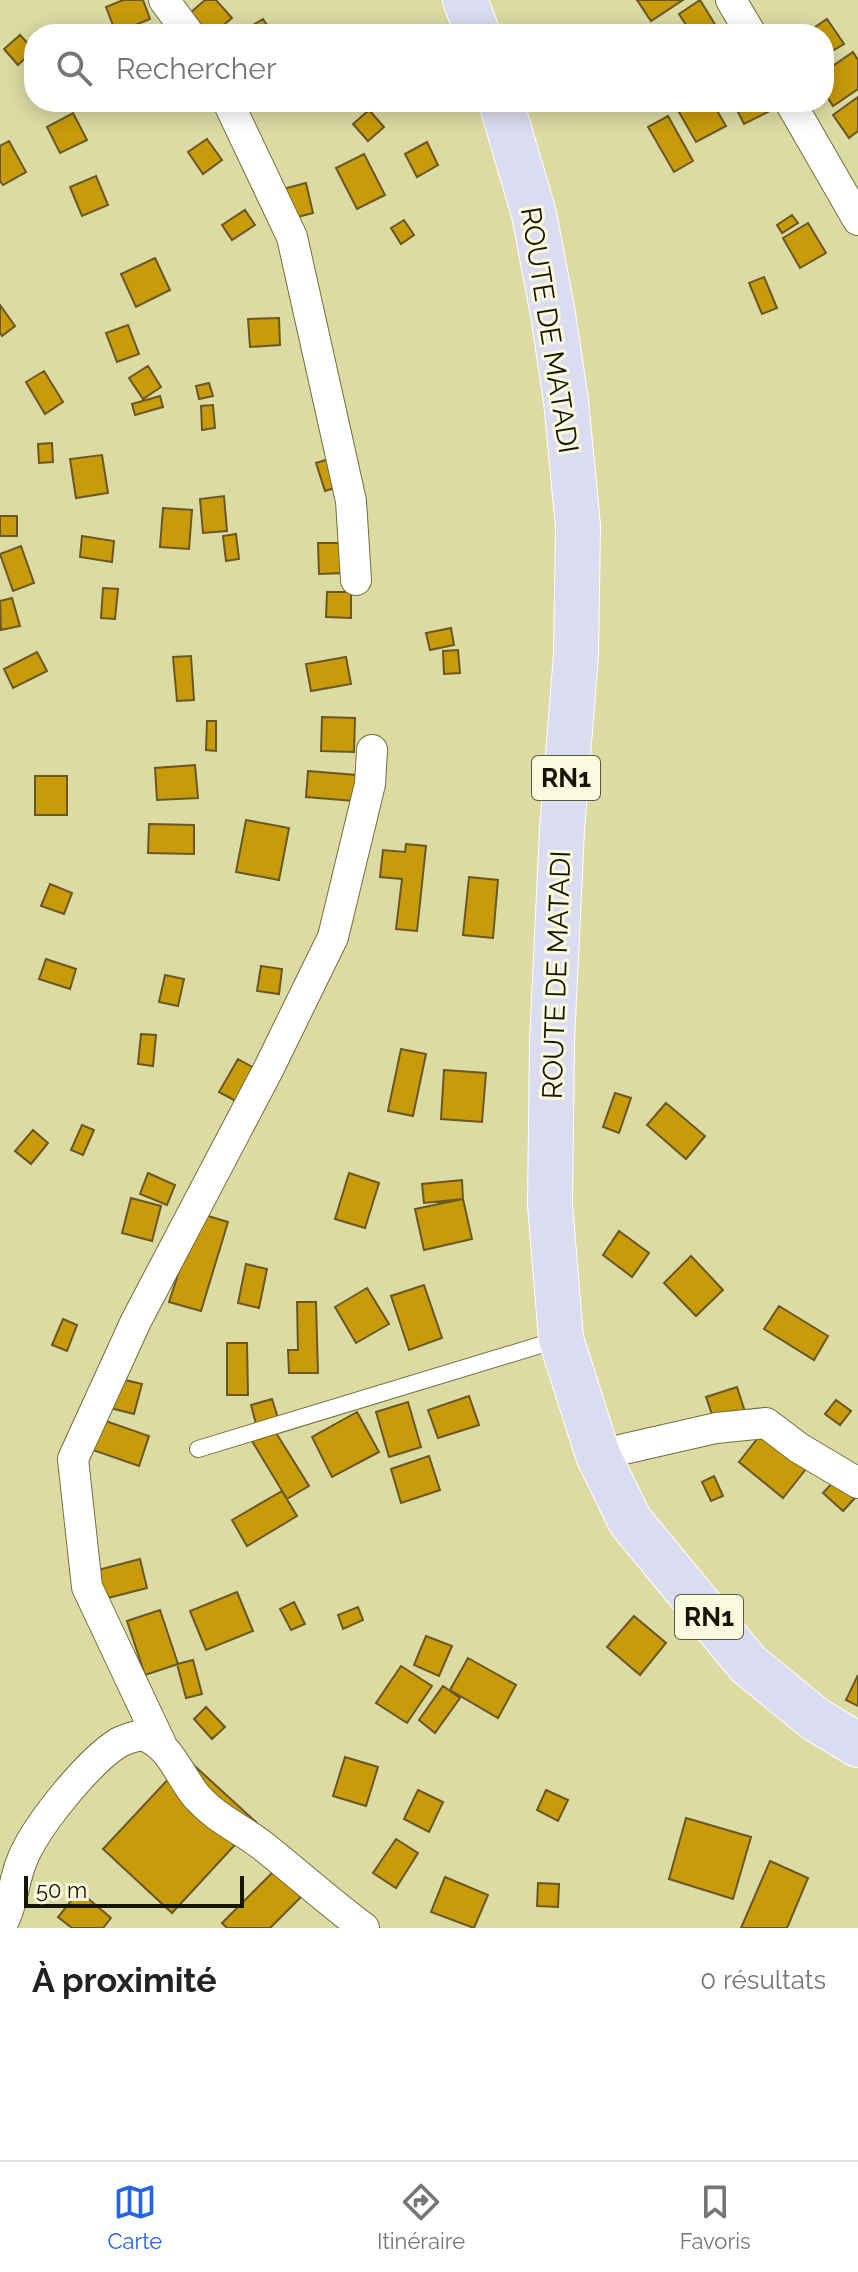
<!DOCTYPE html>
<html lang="fr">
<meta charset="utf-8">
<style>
:root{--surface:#fff;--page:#f6f6f6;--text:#222;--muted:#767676;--line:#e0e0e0;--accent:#2563eb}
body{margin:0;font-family:Raleway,sans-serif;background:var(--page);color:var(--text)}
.scale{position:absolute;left:24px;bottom:20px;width:220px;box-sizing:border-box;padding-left:8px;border:4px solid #151502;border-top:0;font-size:22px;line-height:28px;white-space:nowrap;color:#151502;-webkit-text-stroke:6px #fafade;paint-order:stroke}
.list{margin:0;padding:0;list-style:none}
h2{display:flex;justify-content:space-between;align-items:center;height:104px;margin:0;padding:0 32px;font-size:34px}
h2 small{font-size:26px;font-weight:400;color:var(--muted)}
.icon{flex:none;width:44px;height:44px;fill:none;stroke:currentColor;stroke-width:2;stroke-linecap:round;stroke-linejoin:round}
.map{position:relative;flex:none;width:858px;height:1928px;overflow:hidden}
.search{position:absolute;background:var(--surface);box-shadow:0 4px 20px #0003;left:24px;right:24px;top:24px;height:88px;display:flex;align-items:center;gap:20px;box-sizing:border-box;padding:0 28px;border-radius:32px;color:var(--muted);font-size:30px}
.sheet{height:232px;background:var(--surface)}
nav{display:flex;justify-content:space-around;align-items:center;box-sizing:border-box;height:112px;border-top:2px solid var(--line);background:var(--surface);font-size:22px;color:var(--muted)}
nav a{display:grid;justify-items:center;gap:4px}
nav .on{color:var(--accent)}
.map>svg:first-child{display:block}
.building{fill:#c79b0a;stroke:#6b5724;stroke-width:2}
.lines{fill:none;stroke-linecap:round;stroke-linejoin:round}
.service-casing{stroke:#71703c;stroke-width:18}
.minor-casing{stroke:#71703c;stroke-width:32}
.trunk-casing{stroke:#fff;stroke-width:46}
.service{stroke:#fff;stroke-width:16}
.minor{stroke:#fff;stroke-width:30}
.trunk{stroke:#dcdcf0;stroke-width:44}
.labels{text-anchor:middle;stroke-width:6;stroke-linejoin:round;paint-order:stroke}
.shield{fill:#fafade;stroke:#5a5a44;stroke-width:2}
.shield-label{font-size:26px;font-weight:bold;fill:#151502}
.street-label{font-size:28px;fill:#151502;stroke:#fafade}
</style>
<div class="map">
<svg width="858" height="1928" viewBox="0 0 858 1928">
<rect width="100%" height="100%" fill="#dbdba3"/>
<path class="building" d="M123,0h20l7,19 -34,14 -10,-26z
M205,0h11l16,18 -19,16h-5l-18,-21z
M637,0h46l-32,21z
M700,0l16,26 -12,8h-12l-13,-20z
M263,19l10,15h-35z
M827,19l17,25 -20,12v-22h-19z
M20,35l14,15 -16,15 -14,-16z
M853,52l5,8v29l-25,17 -9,-14v-20z
M858,97v34l-9,7 -16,-23z
M680,102h32l14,24 -30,16 -21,-37z
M733,102h41l2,6 -32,16z
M369,110l15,17 -16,14 -15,-17z
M73,113l14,27 -27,13 -13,-26z
M668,116l25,45 -19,11 -26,-45z
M207,139l15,21 -19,14 -15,-22z
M9,141l17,31 -23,13 -3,-4v-35z
M427,142l11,23 -21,12 -12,-23z
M364,154l21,41 -28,14 -21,-41z
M96,176l12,29 -26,11 -12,-29z
M306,183l7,30 -23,6 -7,-30z
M245,210l10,15 -23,15 -10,-15z
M792,215l6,8 -16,10 -5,-8z
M404,220l10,15 -13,9 -10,-16z
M808,223l18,30 -26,15 -17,-30z
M155,258l15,32 -34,17 -15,-33z
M764,277l13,31 -15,6 -13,-31z
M0,305l15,21 -13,10 -2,-3z
M279,318l1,27 -30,2 -2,-28z
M128,325l11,29 -22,8 -11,-29z
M148,366l13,21 -18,12 -14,-21z
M44,371l19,31 -18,12 -19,-32z
M209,383l4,13 -14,3 -3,-13z
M160,396l3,11 -28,8 -3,-11z
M213,405l2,23 -13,2 -1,-24z
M52,443l1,19 -14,1 -1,-19z
M102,455l6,38 -32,5 -6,-39z
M329,459l9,28 -13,4 -9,-28z
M224,496l3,35 -24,2 -3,-34z
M163,508l29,2 -3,39 -29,-2z
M0,516h17v20h-17z
M236,534l3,25 -13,2 -3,-25z
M82,536l32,5 -2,21 -32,-5z
M318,543h28v30l-27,1z
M21,546l13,37 -21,8 -13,-37z
M103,588l15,1 -3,30 -14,-1z
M327,592h24v26l-25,-1z
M12,598l8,28 -19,4 -1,-29z
M451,628l3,17 -24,5 -4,-17z
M458,650l2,23 -16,1 -1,-23z
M37,652l10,19 -34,17 -9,-19z
M191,656l3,44 -17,1 -4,-44z
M346,657l5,27 -40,7 -5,-27z
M322,717l33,1 -1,34 -33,-1z
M207,721h9v30l-10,-1z
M195,765l3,33 -41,2 -2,-32z
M308,771l48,4 -2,26 -48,-4z
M35,776h32v39h-32z
M246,820l43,8 -10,52 -43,-8z
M149,824l45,1v29l-46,-1z
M406,844l20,2 -9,85 -21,-2 6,-50 -22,-2 3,-27 22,2z
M469,877l29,3 -5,58 -30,-3z
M50,884l22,9 -8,21 -23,-8z
M46,959l30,10 -6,20 -31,-10z
M261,966l21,3 -3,25 -22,-3z
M165,975l19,4 -6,27 -19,-4z
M141,1034l15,1 -3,31 -15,-2z
M401,1049l25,5 -13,62 -25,-5z
M238,1059l23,13 -18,33 -24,-13z
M444,1070l42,3 -4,49 -41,-3z
M615,1093l16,5 -12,35 -16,-6z
M666,1103l39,33 -19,23 -39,-34z
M82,1125l12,5 -11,25 -12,-5z
M33,1130l15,13 -17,21 -16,-13z
M148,1173l27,12 -8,20 -27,-11z
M349,1173l30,10 -14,45 -30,-9z
M462,1180l1,19 -39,4 -2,-19z
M131,1198l30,8 -9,35 -30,-8z
M463,1199l9,40 -48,11 -9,-41z
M198,1213l30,9 -27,89 -32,-9z
M619,1231l30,22 -17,24 -29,-22z
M691,1256l32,34 -27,26 -32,-33z
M246,1264l21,5 -8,39 -21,-5z
M424,1285l18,53 -33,12 -18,-54z
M367,1288l22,36 -33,19 -21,-36z
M297,1302h19l2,71h-29l-1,-23h10z
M779,1306l49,30 -14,24 -50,-31z
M63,1319l14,6 -10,26 -15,-6z
M227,1343h20l1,52h-21z
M117,1378l25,6 -8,30 -24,-6z
M737,1387l9,28 -30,11 -10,-29z
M469,1396l10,29 -41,13 -10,-28z
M272,1399l6,19 -22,6 -5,-19z
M836,1400l15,11 -11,14 -15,-11z
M408,1402l13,45 -32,10 -13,-45z
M357,1412l22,40 -47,25 -20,-40z
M97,1418l52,18 -10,30 -52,-18z
M273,1428l36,58 -22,13 -35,-58z
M761,1434l45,35 -23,29 -44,-36z
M429,1456l11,34 -39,13 -10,-34z
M714,1476l9,20 -12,5 -9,-19z
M835,1480l20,18 -12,13 -20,-18z
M282,1491l15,25 -50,30 -15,-26z
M140,1559l7,29 -43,11 -6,-29z
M237,1592l16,39 -47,19 -16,-39z
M294,1602l11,22 -14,6 -11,-21z
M358,1607l5,13 -20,9 -5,-14z
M160,1610l18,54 -33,11 -18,-54z
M634,1616l32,27 -26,32 -33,-28z
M426,1636l26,10 -13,30 -25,-11z
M468,1658l48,27 -18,33 -48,-28z
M193,1660l9,34 -16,4 -9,-34z
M401,1666l31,20 -25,37 -31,-20z
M858,1675v31l-12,-6z
M443,1686l17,12 -25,35 -16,-13z
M206,1707l19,20 -13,12 -18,-20z
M345,1757l33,10 -12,39 -33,-10z
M187,1759l69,63 -84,91 -69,-64z
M418,1790l25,12 -14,30 -25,-13z
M546,1790l22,10 -10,21 -21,-11z
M686,1818l65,19 -18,62 -64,-20z
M396,1839l22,14 -22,35 -23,-15z
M770,1861l38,17 -21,50h-46z
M274,1871l27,26 -31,31h-43l-5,-5z
M445,1877l43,18 -14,33 -43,-16z
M538,1883l21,1 -1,23 -21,-1z
M79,1891l32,27 -8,10h-31l-14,-11z"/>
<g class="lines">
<g class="service-casing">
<path id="service" d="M198,1449l362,-110"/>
</g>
<g class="minor-casing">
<path id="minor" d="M164,0l25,34
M731,0l20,34
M228,102l64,135 59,264 5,79
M790,102l68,118
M598,1455l118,-27 50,-5 33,25 59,35
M161,1744l-74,-157 -14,-128 63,-138 133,-253 64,-131 37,-153 2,-34
M0,1928c12,-20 13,-44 21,-65 12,-34 66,-100 97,-120 7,-4 15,-6 23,-8 30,8 38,42 57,63 20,22 42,30 65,48 34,27 66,56 101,82"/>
</g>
<g class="trunk-casing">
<path id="trunk" d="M465,0l13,34
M501,102l33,112 19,100 13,87 12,125 -2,129 -14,175 -10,212 -2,162 11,135 37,116 32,66 118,143 67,55 43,26"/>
</g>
<use href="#service" class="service"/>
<use href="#minor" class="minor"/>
<use href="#trunk" class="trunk"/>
</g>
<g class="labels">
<g class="shield">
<rect x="532" y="756" width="68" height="44" rx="6"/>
<rect x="675" y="1595" width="68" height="44" rx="6"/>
</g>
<g class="shield-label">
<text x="566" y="787">RN1</text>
<text x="709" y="1626">RN1</text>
</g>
<g class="street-label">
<text transform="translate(550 330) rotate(81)" y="10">ROUTE DE MATADI</text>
<text transform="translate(556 975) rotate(-88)" y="10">ROUTE DE MATADI</text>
</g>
</g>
</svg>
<div class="scale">50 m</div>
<div class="search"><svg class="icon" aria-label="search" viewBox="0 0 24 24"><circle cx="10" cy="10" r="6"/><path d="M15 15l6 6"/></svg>Rechercher</div>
</div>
<section class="sheet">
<h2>À proximité<small>0 résultats</small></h2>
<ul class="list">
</ul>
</section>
<nav>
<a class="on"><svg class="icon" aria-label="map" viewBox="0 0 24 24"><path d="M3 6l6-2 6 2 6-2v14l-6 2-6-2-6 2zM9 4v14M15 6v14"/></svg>Carte</a>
<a><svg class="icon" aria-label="directions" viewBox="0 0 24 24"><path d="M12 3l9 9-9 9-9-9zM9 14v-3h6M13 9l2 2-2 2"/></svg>Itinéraire</a>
<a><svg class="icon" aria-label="saved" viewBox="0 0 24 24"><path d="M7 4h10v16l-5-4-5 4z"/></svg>Favoris</a>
</nav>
